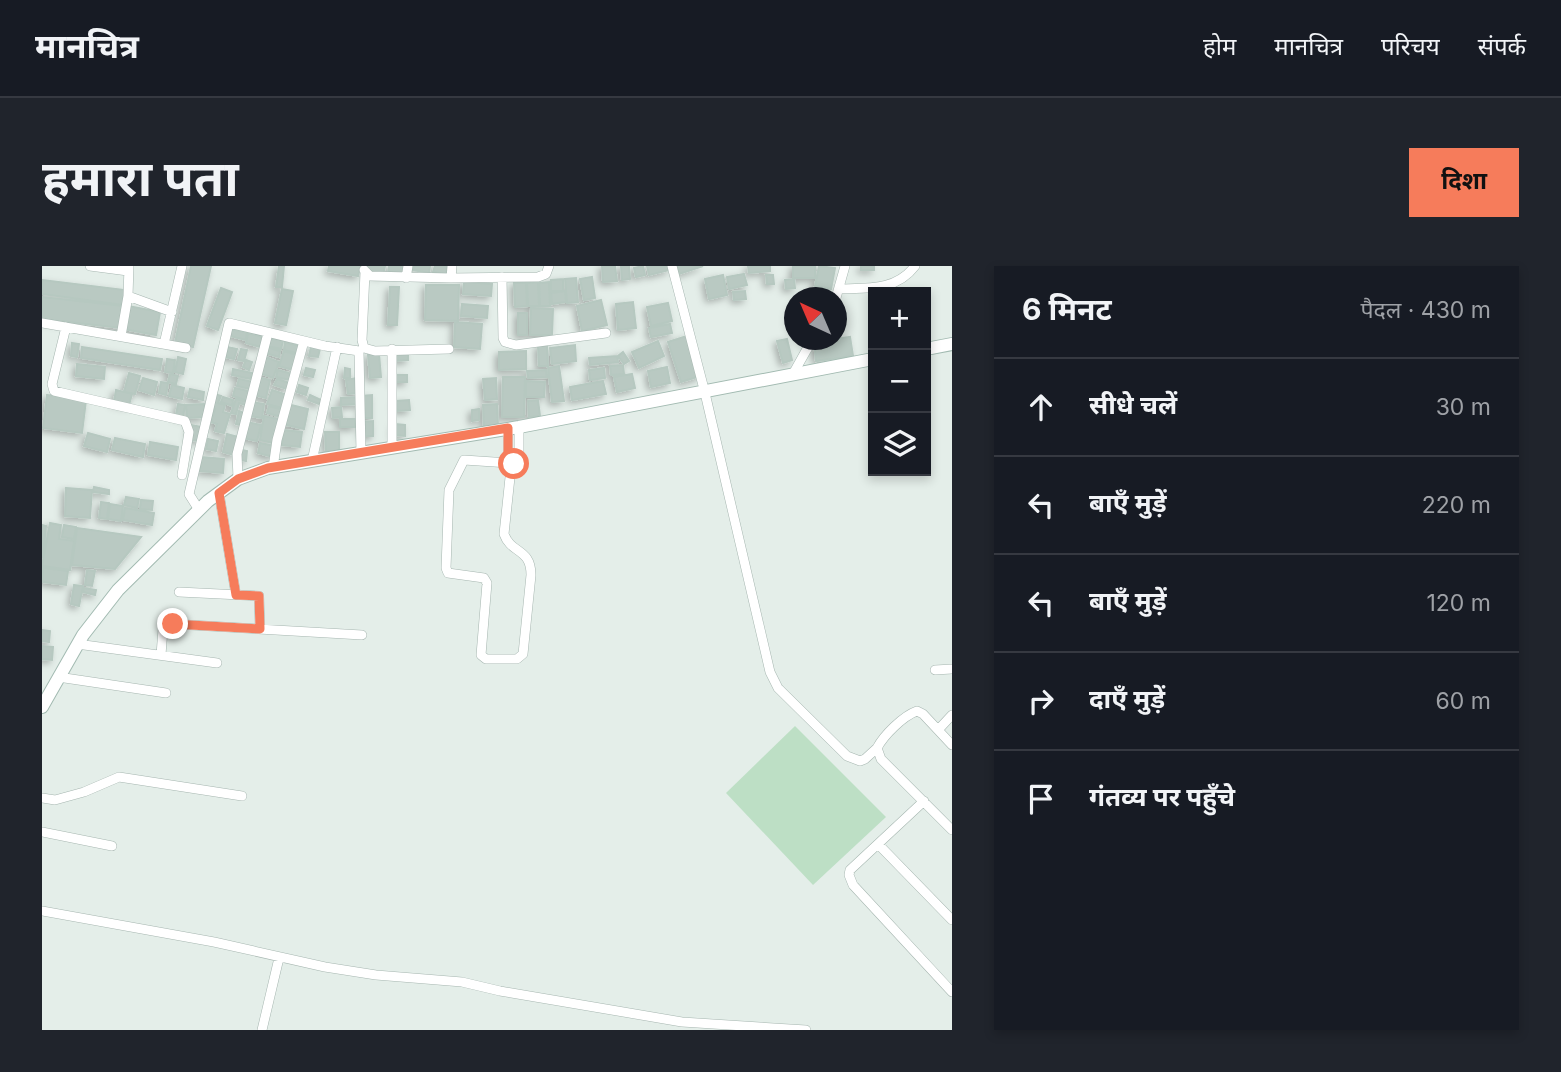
<!DOCTYPE html>
<html lang="hi">
<meta charset="utf-8">
<style>
:root{--surface:#171b24;--page:#20242c;--text:#f1f3f6;--muted:#9ea1a6;--line:#363941;--accent:#f67c5b}
body{margin:0;font-family:Inter,"Noto Sans Devanagari",sans-serif;background:var(--page);color:var(--text)}
.controls{position:absolute;right:21px;top:21px;display:grid;overflow:hidden;border-radius:0px;box-shadow:0 4px 10px #0003}
.controls button{width:63px;height:63px;display:grid;place-items:center;padding:0;border:0;border-bottom:2px solid var(--line);background:var(--surface);color:var(--text);font:35px sans-serif}
.compass{position:absolute;left:742px;top:21px;width:63px;height:63px;border-radius:50%;background:var(--surface);box-shadow:0 4px 10px #0003;rotate:316deg}
.stop{position:absolute;width:21px;height:21px;margin:-16px;border:5px solid #f67c5b;border-radius:50%;background:#fff}
.stop.end{background:#f67c5b;border-color:#fff;box-shadow:0 2px 7px #0008}
.list{margin:0;padding:0;list-style:none}
h2{display:flex;justify-content:space-between;align-items:center;height:91px;margin:0;padding:0 28px;font-size:30px}
h2 small{font-size:23px;font-weight:400;color:var(--muted)}
.list li{display:grid;grid-template-columns:46px 1fr auto;gap:21px;align-items:center;box-sizing:border-box;height:98px;padding:0 28px;border-top:2px solid var(--line)}
.list b{display:block;font-size:26px;white-space:nowrap}
.list em{font-size:23px;font-style:normal;color:var(--muted)}
.icon{flex:none;width:38px;height:38px;fill:none;stroke:currentColor;stroke-width:2;stroke-linecap:round;stroke-linejoin:round}
.map{position:relative;flex:none;width:910px;height:764px;overflow:hidden;border-radius:0px}
header{display:flex;align-items:center;gap:42px;box-sizing:border-box;height:98px;padding:0 35px;background:var(--surface);border-bottom:2px solid var(--line)}
header strong{font-size:33px}
nav{display:flex;gap:38px;margin-inline-start:auto;font-size:24px}
.intro{display:flex;align-items:center;justify-content:space-between;box-sizing:border-box;height:168px;padding:0 42px}
h1{margin:0;font-size:49px}
.button{padding:18px 32px;border-radius:0px;background:var(--accent);color:#111;font-size:24px;font-weight:700}
main{display:flex;gap:42px;padding:0 42px}
aside{flex:1;background:var(--surface);border-radius:0px;box-shadow:0 4px 10px #0003}
.map>svg:first-child{display:block}
.green{fill:#bddfc5}
.building{fill:#b9c9c2;stroke:#b6c8c0;stroke-width:2;filter:url(#shadow)}
.lines{fill:none;stroke-linecap:round;stroke-linejoin:round}
.street-casing{stroke:#a6b6b0;stroke-width:10}
.secondary-casing{stroke:#a2bab1;stroke-width:14}
.street{stroke:#fff;stroke-width:9}
.secondary{stroke:#fff;stroke-width:12}
.route{stroke:#f67c5b;stroke-width:9}
</style>
<header>
<strong>मानचित्र</strong>
<nav><a>होम</a><a>मानचित्र</a><a>परिचय</a><a>संपर्क</a></nav>
</header>
<div class="intro"><h1>हमारा पता</h1><a class="button">दिशा</a></div>
<main>
<div class="map">
<svg width="910" height="764" viewBox="0 0 910 764">
<defs>
<filter id="shadow"><feDropShadow dx="-3" dy="3" stdDeviation="3.5" flood-color="#0004"/></filter>
</defs>
<rect width="100%" height="100%" fill="#e4eee9"/>
<path class="green" d="M753,460l91,91 -73,68 -87,-92z"/>
<path class="building" d="M149,0h20l-18,81 -18,-4z
M237,0h5l-2,21h-6z
M287,0h31l-2,10 -30,-5z
M324,0h19l-2,9 -18,-3z
M347,0h15l-2,9 -14,-2z
M372,0h16l-1,7 -16,-3z
M393,0h12l-1,8 -13,-2z
M560,0h13l2,15 -14,1z
M579,0h8l1,13 -8,1z
M601,0l2,9 -9,2 -2,-9z
M605,0h21l1,4 -20,5z
M635,0h26l-24,8z
M706,0h22v5l-21,2z
M751,0h22v12h-22z
M777,0l16,2 -4,21 -16,-3z
M819,0h13v4h-13z
M702,8l3,11 -18,4 -2,-12z
M681,9l4,20 -18,4 -4,-20z
M724,9h7l1,9h-7z
M550,11l3,21 -11,2 -4,-21z
M534,12l2,24 -11,1 -2,-24z
M521,13v12h-12v-11z
M752,13l1,9 -9,1 -1,-9z
M0,14l83,10 -2,15 -81,-11z
M422,16l28,2 -1,12 -28,-2z
M496,16l1,24h-11l-1,-23z
M507,16l1,24h-10l-1,-23z
M472,17h12l1,23 -12,1z
M384,19h33l-1,36 -33,-1z
M348,21h9l-2,38h-9z
M179,22l11,4 -14,38 -11,-4z
M240,23l11,2 -7,34 -11,-2z
M773,23l8,2 -1,7h-9z
M523,25l1,11 -14,2 -1,-11z
M703,25l1,8 -12,1 -1,-8z
M0,31l82,9 -3,22 -79,-9z
M559,34l6,25 -25,6 -5,-25z
M591,36l3,26 -18,2 -2,-26z
M626,37l4,18 -21,5 -4,-19z
M420,38l26,2 -1,12 -26,-2z
M86,40l32,6 -4,23 -33,-6z
M489,42l22,1 -1,26h-22z
M476,47h9v22h-9z
M413,56l27,2 -2,25 -26,-2z
M628,58l2,9 -21,4 -2,-9z
M189,63l16,3 -1,8 -16,-4z
M206,67l15,4 -3,10 -14,-4z
M645,70l13,40 -19,6 -13,-40z
M808,71l3,19 -37,5 -2,-19z
M228,72l13,3 -2,8 -13,-3z
M745,73l5,21 -9,3 -6,-22z
M616,75l6,15 -25,12 -7,-16z
M243,76l14,4 -2,7 -13,-3z
M30,77l7,1 -2,13 -6,-1z
M533,79l1,16 -24,3 -2,-16z
M496,80h9l1,20h-9z
M40,81l80,12 -2,11 -79,-12z
M185,81l10,2 -3,10 -9,-2z
M224,81l14,4 -1,6 -14,-4z
M269,81l9,2 -2,8 -9,-1z
M199,83l6,1 -3,11 -6,-1z
M242,85l13,4 -4,15 -14,-4z
M484,85v18l-27,1v-18z
M581,86l6,9 -5,3 -6,-8z
M353,87h13v7l-13,1z
M337,88l2,23 -11,1 -2,-23z
M221,90l16,6 -6,16 -16,-6z
M575,90l1,6 -28,3 -1,-7z
M136,91l8,2 -3,15 -8,-2z
M125,93l8,1 -2,13 -8,-1z
M204,94l6,2 -3,8 -6,-3z
M35,98l28,3 -1,12 -28,-3z
M581,99l1,9 -13,1 -1,-9z
M517,100l5,35 -12,1 -4,-34z
M625,101l3,16 -19,4 -3,-16z
M264,102l9,2 -2,7 -9,-2z
M303,102l5,1v9h-6z
M562,102l1,10 -15,2 -1,-10z
M191,103l19,4 -1,6 -19,-4z
M236,104l14,4 -2,6 -14,-3z
M504,104l1,7 -19,1 -1,-7z
M87,107l11,3 -5,18 -11,-2z
M128,108l8,2 -2,8 -8,-2z
M590,108l3,14 -18,4 -3,-15z
M352,109h13v7h-13z
M216,111l12,3 -4,18 -12,-3z
M461,111h22l-1,40h-22z
M101,112l14,4 -3,13 -15,-5z
M315,112l1,15 -10,1 -2,-14z
M454,112l1,21 -12,1 -2,-21z
M197,113l14,3 -2,7 -14,-3z
M235,113l12,4 -2,6 -13,-4z
M484,115l19,1 -1,15h-18z
M561,115l3,13 -34,6 -2,-13z
M119,116l7,1 -2,12 -7,-2z
M130,119l12,3 -2,11 -13,-3z
M257,119l9,3 -2,7 -9,-3z
M193,122l16,4 -3,9 -15,-5z
M148,123l14,3 -1,8 -15,-3z
M74,124l16,4 -3,11 -15,-3z
M230,124l15,5 -4,13 -16,-4z
M172,128l7,2 -3,7 7,2 -2,7 7,2 -6,19 -9,-2 2,-7 -6,-2 4,-13 -5,-1z
M5,129l39,5 -4,33 -39,-5z
M268,129l11,5 -2,4 -11,-4z
M330,129v23h-11v-22z
M181,131l10,3 -1,6 -11,-4z
M316,131v7l-17,1v-7z
M194,133l11,3 -1,3 -7,-2 -3,11 -5,-1z
M367,134l1,10 -13,1 -1,-10z
M496,134l2,16 -11,1 -1,-16z
M210,136l12,2 -2,14 -12,-2z
M136,138l7,1 -2,12 -7,-2z
M162,138l1,13 -18,1 -1,-13z
M245,138l21,5 -4,20 -22,-5z
M455,138l1,22 -14,1 -1,-22z
M227,140l14,4 -2,7 -14,-4z
M299,141l1,10 -9,1 -1,-10z
M437,143v11l-7,1v-11z
M197,145l5,2 -4,12 -4,-1z
M222,150l14,3 -5,24 -13,-3z
M298,153h15v8h-15z
M331,155v15h-11v-14z
M205,156l14,3 -4,16 -14,-3z
M353,158l10,1v11l-11,-1z
M149,159l11,2 -2,14 -10,-1z
M241,164l19,2 -2,15 -18,-2z
M283,166h14v19h-13z
M46,167l22,6 -3,13 -23,-6z
M185,168l11,3 -4,18 -11,-3z
M73,172l30,6 -2,13 -31,-7z
M166,173l10,2 -2,10 -10,-2z
M108,176l28,5 -2,13 -28,-5z
M218,177l15,3 -2,11 -15,-4z
M200,184l5,1 -1,10 -5,-1z
M159,191l23,2 -1,14 -23,-2z
M52,221l15,3v4l-16,-2z
M24,222l26,2 -2,28 -25,-2z
M84,231l13,2 -2,9 -13,-3z
M99,234l12,1 -1,9 -12,-1z
M59,236l8,1 -2,16 -8,-1z
M68,238l13,2 -2,15 -13,-2z
M83,242l29,5 -2,12 -29,-5z
M8,257l11,2 -2,14 15,2 -4,29 -28,-4z
M0,259l4,1 -3,31h-1z
M22,259l12,2 -2,12 -12,-2z
M35,262l64,9 -26,32 -43,-4z
M1,302l25,3 -2,14 -24,-3z
M45,304l8,1 -3,15 -7,-1z
M32,319l9,1 -4,20 -8,-2z
M42,322l12,2 -1,5 -12,-3z
M0,364l8,1 -1,11 -7,-1z
M0,380l11,1 -1,13 -10,-1z"/>
<g class="lines">
<g class="street-casing">
<path id="street" d="M48,0l38,5
M410,0l-1,12 87,-1 8,-3 3,-8
M630,0l33,127 65,279 8,16 69,68 13,5 5,-2 12,-11
M322,4l6,6 81,2
M323,6l-3,68 2,8 11,3 74,-2
M460,11l1,61 2,4 11,3 90,-12
M364,12l2,-12
M797,23c29,-1 57,2 76,-23
M86,30l44,16
M794,32l9,-32
M0,57l144,25
M24,61l-14,57 2,7 131,30 4,11 -7,43
M79,70l7,-40 1,-30
M122,78l18,-78
M350,83v99
M751,108l19,-34
M466,162v31l3,9 -7,66c7,20 27,14 27,41l-8,79 -6,5h-31l-5,-4 6,-72 -3,-5 -36,-5 -2,-5 3,-78 15,-30 45,3
M270,195l25,-114
M231,202l4,-28 27,-99
M469,202l8,-14v-27
M196,213l-1,-25 31,-121
M177,227l17,102
M157,244l-10,-16 40,-171 96,23 34,5 2,102
M137,326l80,4 1,33
M131,358l189,11
M35,378l140,19
M119,389l2,-26
M893,404l17,-1
M16,411l108,16
M896,464l14,-15
M910,479l-29,-31 -6,-3c-14,5 -33,24 -40,37l4,11 71,71
M0,532l13,2 29,-8 35,-15 123,19
M882,535l-74,69 -1,5 4,10 99,107
M0,566l70,14
M836,578l74,76
M0,645l172,31 111,25 51,8 86,7 38,9 182,31 124,8
M220,764l17,-72"/>
</g>
<g class="secondary-casing">
<path id="secondary" d="M884,83l26,-5
M0,441l41,-72 35,-45 90,-89 30,-22 30,-11 251,-41 354,-68"/>
</g>
<use href="#street" class="street"/>
<use href="#secondary" class="secondary"/>
</g>
<g class="lines">
<path class="route" d="M131,358l87,5 -1,-33 -23,-1 -17,-102 19,-14 30,-11 240,-40v31l3,9 3,-4"/>
</g>
</svg>
<div class="controls">
<button>+</button>
<button>−</button>
<button><svg class="icon" aria-label="layers" viewBox="0 0 24 24"><path d="M12 4l9 5-9 5-9-5zM3 14l9 5 9-5"/></svg></button>
</div>
<svg class="compass" viewBox="-18 -18 36 36"><path d="M0-13l5 13h-10z" fill="#e53935"/><path d="M0 13l5-13h-10z" fill="#9ea1a6"/></svg>
<div class="stop" style="left:472px;top:198px"></div>
<div class="stop end" style="left:131px;top:358px"></div>
</div>
<aside>
<h2>6 मिनट<small>पैदल · 430 m</small></h2>
<ul class="list">
<li><svg class="icon" aria-label="ahead" viewBox="0 0 24 24"><path d="M12 20V5M6 11l6-6 6 6"/></svg><div><b>सीधे चलें</b></div><em>30 m</em></li>
<li><svg class="icon" aria-label="left" viewBox="0 0 24 24"><path d="M17 20v-9H6M10 6l-5 5 5 5"/></svg><div><b>बाएँ मुड़ें</b></div><em>220 m</em></li>
<li><svg class="icon" aria-label="left" viewBox="0 0 24 24"><path d="M17 20v-9H6M10 6l-5 5 5 5"/></svg><div><b>बाएँ मुड़ें</b></div><em>120 m</em></li>
<li><svg class="icon" aria-label="right" viewBox="0 0 24 24"><path d="M7 20v-9h11M14 6l5 5-5 5"/></svg><div><b>दाएँ मुड़ें</b></div><em>60 m</em></li>
<li><svg class="icon" aria-label="arrive" viewBox="0 0 24 24"><path d="M6 21V4h12l-3 4 3 4H6"/></svg><div><b>गंतव्य पर पहुँचे</b></div></li>
</ul>
</aside>
</main>
